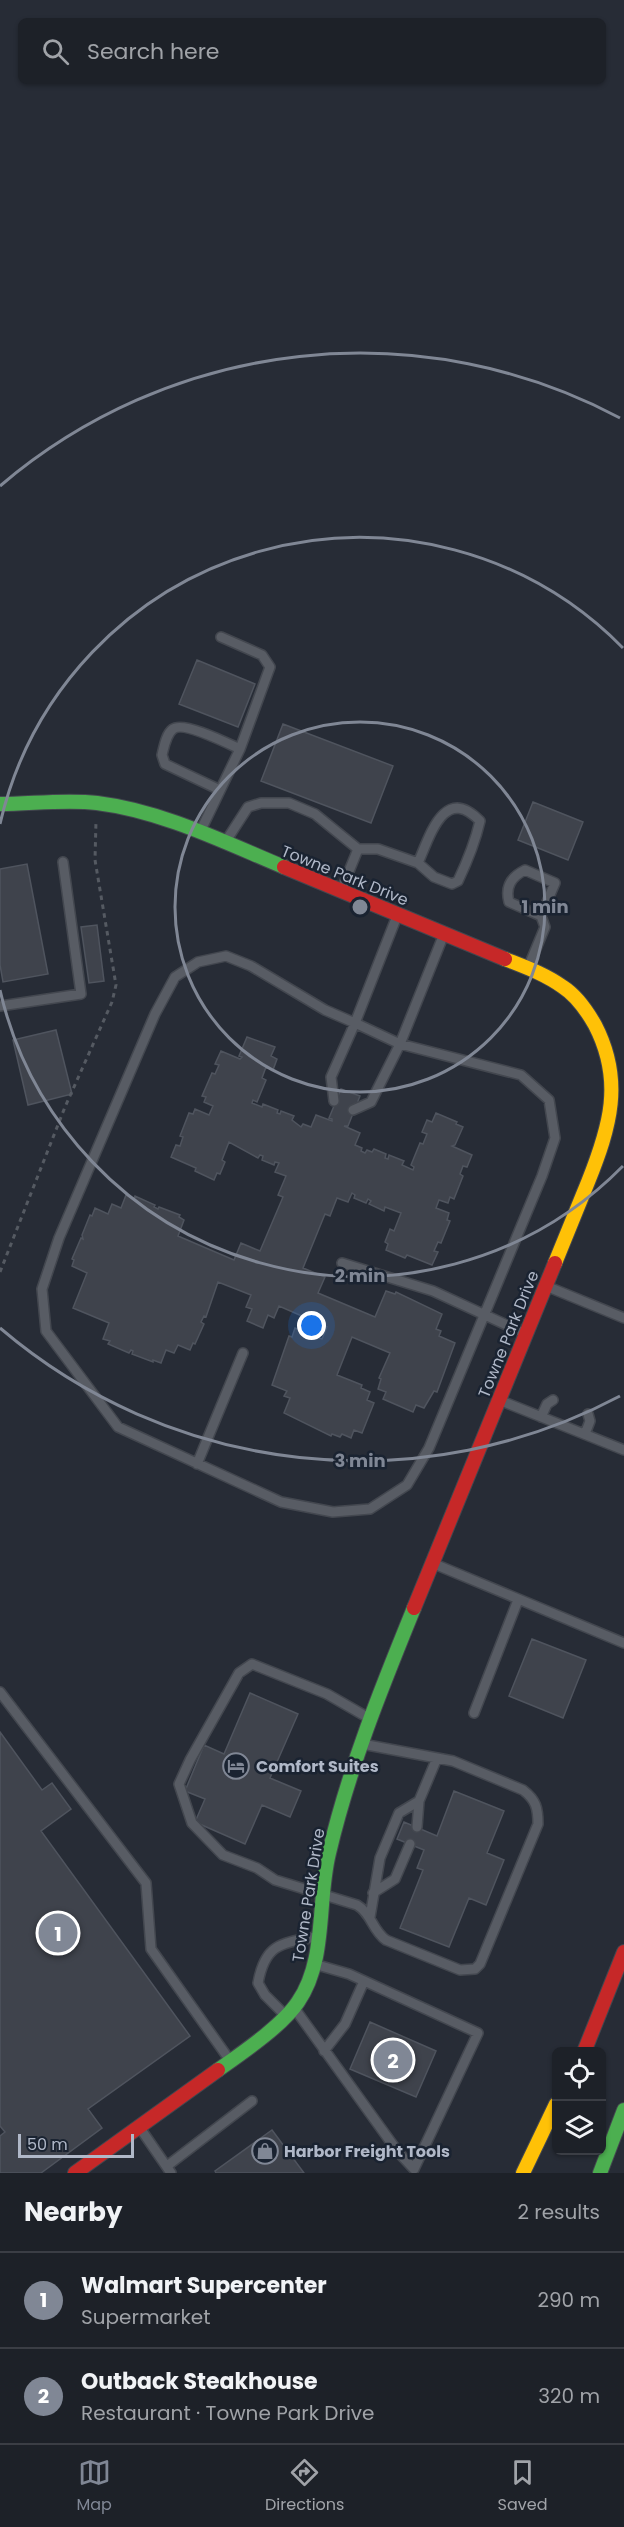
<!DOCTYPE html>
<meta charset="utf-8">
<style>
:root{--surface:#1d2128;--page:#2a2e34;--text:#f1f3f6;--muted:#a0a3a8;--line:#3b3e45;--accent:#808795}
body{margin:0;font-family:Poppins,sans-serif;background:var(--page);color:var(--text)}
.controls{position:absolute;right:18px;bottom:18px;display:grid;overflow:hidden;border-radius:9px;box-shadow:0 2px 4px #0004}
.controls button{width:54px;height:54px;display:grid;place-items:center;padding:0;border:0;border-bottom:2px solid var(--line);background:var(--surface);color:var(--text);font:30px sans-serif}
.scale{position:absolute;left:18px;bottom:15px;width:116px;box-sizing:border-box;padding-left:6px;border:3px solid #b0b8c8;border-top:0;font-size:16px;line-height:21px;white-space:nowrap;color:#b0b8c8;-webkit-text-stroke:4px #1a2331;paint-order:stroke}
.you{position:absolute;left:312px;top:1326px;width:21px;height:21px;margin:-15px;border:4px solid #fff;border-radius:50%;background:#1a73e8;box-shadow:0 0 0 9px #1a73e833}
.badge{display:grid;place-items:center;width:39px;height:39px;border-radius:50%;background:var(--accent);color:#fff;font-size:20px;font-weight:700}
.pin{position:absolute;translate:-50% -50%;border:3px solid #fff;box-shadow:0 2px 6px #0006}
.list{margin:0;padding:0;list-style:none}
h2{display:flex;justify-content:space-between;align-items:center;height:78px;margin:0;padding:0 24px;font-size:26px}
h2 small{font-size:20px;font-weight:400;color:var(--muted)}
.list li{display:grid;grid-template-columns:39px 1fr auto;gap:18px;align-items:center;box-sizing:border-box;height:96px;padding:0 24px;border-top:2px solid var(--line)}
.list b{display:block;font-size:22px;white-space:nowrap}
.list p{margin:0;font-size:20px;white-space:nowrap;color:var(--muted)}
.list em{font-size:20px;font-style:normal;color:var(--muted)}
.icon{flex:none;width:33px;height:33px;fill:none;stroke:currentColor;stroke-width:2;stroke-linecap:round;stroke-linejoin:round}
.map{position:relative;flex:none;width:624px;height:2173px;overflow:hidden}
.search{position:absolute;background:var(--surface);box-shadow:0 2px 4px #0004;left:18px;right:18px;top:18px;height:66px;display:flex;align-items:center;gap:15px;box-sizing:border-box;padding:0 21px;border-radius:9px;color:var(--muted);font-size:22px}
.sheet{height:270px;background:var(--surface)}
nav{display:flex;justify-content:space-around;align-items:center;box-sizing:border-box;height:84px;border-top:2px solid var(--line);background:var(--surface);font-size:16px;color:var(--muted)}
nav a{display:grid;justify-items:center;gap:3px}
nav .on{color:var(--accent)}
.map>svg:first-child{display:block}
.building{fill:#3f434c;stroke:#4f545e;stroke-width:1.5}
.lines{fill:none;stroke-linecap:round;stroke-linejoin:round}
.lane-casing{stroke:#43474f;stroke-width:12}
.fast-casing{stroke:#43474f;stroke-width:16}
.slow-casing{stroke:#43474f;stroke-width:16}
.jam-casing{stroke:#43474f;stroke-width:16}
.path{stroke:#555a62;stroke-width:3;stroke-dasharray:4.5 4.5;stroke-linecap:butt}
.lane{stroke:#585c64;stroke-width:9}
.fast{stroke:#4caf50;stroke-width:14}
.slow{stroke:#ffc107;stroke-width:14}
.jam{stroke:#c62828;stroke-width:14}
.ring{fill:none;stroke:#808795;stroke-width:3}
.labels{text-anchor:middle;stroke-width:5;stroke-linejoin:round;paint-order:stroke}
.street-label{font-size:16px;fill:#b0b8c8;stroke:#1a2331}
.poi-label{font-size:16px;font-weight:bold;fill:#b0b8c8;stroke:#1a2331;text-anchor:start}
.centre{fill:#808795;stroke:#1a2331;stroke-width:3}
.ring-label{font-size:18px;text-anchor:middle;font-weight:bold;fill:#808795;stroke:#1a2331;stroke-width:5;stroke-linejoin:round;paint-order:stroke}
</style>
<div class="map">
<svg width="624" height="2173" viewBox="0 0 624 2173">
<rect width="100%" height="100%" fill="#272c36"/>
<path class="building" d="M197,660l58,24 -17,43 -59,-23z
M283,724l110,42 -22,57 -110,-42z
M533,802l50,20 -15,38 -50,-20z
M27,864l21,110 -45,8 -3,-17v-96z
M97,925l7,56 -15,2 -8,-56z
M56,1030l16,64 -44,11 -15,-65z
M247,1037l28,10 -4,9 6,3 -4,11 -7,-3 -4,11 4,2 -9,22 -4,-2 -1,3 10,4 1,-3 15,6 -1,3 3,1 1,-3 13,5 -2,4 9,7 2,-3 8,3 5,-12 16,6v-2l-3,-1 12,-29 19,7 -12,30h-4l16,7 -5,12 7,3 -1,3 4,2 2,-3 5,2 2,-3 12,5 -1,4 3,1 1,-4 15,6 -2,4 11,5 1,-3 -3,-2 9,-22 3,1 4,-10 -5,-2 5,-12 5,2 4,-9 21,9 -1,2 7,3 -8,18 -3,1 20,9 -5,12 -4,-1 -3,8 3,2 -9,23 -4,-2 -2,6 -9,-3 -3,8 13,5 -2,7 3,1 -9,22 -3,-1 -4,9 4,1 -6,13 -25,-10 -2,3 -19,-8 2,-6 -3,-2 5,-13 4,2 7,-18 -16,-6 -1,4 -15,-7 2,-3 -3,-2 -2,4 -12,-5 1,-3 -3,-2 -4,9 -11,-4 -7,18 -5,-2 -22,54 22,9 -7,16 57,24 11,-26 9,3 1,-2 46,22 -6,15 5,2 -2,5 16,7 -18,49 -3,-1 -10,17 -8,-3 -3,7 -30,-13 3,-7 -8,-3 3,-10 -2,-1 11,-25 -38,-16 -15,38 25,10 -1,3 9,4 -3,8 7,3 -12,30 -8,-3 -3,8 -9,-4 -2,3 -8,-3 -1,2 -47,-23 6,-15 -6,-2 3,-5 -15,-6 17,-49 3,1 3,-9 27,11 5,-12 -48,-21 -5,12 -6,-3 -5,13 -16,-7 5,-12 -6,-2 5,-12 -33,-13 -12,35 -2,-1 -3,6 3,2 -9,20 -2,-1 -3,7 -12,-5 -4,8 -8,-3 -5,13 -8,-3v2l-21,-8 1,-3 -2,-1 -2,3 -21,-9 2,-3 -7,-2 6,-16 -36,-15 14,-35 -15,-7 2,-6 -2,-1 9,-21 2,1 -1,-4 8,-20 2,1 3,-8 13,6 4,-10 9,4 5,-13 8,4 1,-3 20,9 -1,2 4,2 1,-2 21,8 -1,2 5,3 -6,16 56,24 7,-17 19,8 23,-54 -5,-2 8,-19 -11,-4 4,-9 -4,-1 -1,3 -12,-5 1,-4 -3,-1 -2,3 -29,-16 -7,18 3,2 -5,12 -3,-1 -3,7 -19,-9 1,-3 -25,-11 5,-12 4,1 3,-9 -3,-1 9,-23 4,1 2,-5 14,6 4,-9 -9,-4 2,-5 -4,-1 10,-23 3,1 4,-9 -4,-1 6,-13 19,8 2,-2 -3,-1z
M532,1639l54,21 -23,58 -54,-22z
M250,1693l48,21 -28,64 31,13 -11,26 -28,-12 -17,39 -50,-22 10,-23 -20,-8 19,-46 20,9z
M0,1732l42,58 10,-7 19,26 -30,22 149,205 -102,73 14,19 -61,45h-41v-37l5,-4 -5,-6z
M454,1791l50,20 -17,42 17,7 -18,45 -17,-7 -20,49 -49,-19 23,-58 -6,-2 7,-18 -27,-11 7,-17 33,14z
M370,2022l66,29 -20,46 -66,-28z
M272,2130l32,43h-88l-1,-2z"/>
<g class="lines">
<g class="lane-casing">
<path id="lane" d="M220,790l-55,-26 -3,-9c2,-8 4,-21 11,-26 10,-8 54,14 67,20
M201,830l39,-81 30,-82 -8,-12 -41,-18
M226,841l22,-34 13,-4h28l26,11 43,35h20l40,14 16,14 18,7 6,-3c9,-19 17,-38 22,-60 -36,-37 -50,15 -62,42
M341,891l17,-42
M397,916l-42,107 -30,-13 -74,-44 -25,-10 -28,6 -23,15 -20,37 -96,224 -17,51 4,42 72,96 163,75 52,10 37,-3 37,-24 22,-37 113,-272 13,-38 -6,-38 -28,-25 -121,-31 44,-110
M528,968l17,-41 -4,-11 14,-33 -30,-13c-14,7 -20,17 -16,32l32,14
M0,1006l81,-12 -18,-132
M334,1101l-3,-24 24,-54 45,21 -29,58 -18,8
M342,1263l91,28 91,42
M546,1286l78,32
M499,1400l125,50
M541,1417l6,-13 6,-4
M585,1434l5,-13 -2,-7
M197,1464l46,-111
M432,1563l192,80
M0,1692l146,191 5,66 78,110
M474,1713l44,-113
M362,1744l91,17 70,29c13,10 15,18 15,34l-58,140 -5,5 -15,1 -74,-30c-14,-10 -14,-26 -29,-35l-82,-25 -18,-12 -34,-13 -31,-32 -13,-39 11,-24 49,-87 13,-9 75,30 40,23
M417,1827l2,-26
M373,1893l22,-14 15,-35
M370,1917l10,-59 19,-45 20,-12 18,-43
M295,2009l103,143 16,17 64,-136 -129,-59 -35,-10
M285,2015l-20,-20 -7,-12c7,-39 23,-40 58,-46
M324,2051l21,-27 19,-43
M140,2128l31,45
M167,2166l85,-65"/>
</g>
<g class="fast-casing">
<path id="fast" d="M0,804c31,0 66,-5 97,-1 65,8 127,39 187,64
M218,2070c24,-17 64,-44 80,-68 29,-42 19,-101 31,-149 20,-85 52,-164 85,-245
M600,2173l24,-63"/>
</g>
<g class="slow-casing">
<path id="slow" d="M505,959c20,8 40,15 58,28 14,9 24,24 32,38 29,56 15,102 -7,157 -11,27 -22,54 -33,81
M523,2173l33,-69"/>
</g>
<g class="jam-casing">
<path id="jam" d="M284,867l221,92
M414,1608l141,-345
M584,2052l40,-100
M75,2173l143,-103"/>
</g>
<path class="path" d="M0,1272l65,-165 47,-105 4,-17 -21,-125 1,-39"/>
<use href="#lane" class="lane"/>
<use href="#fast" class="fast"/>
<use href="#slow" class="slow"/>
<use href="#jam" class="jam"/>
</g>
<g class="ring">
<circle cx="360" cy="907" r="185"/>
<path d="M623 1166A369 369 0 0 1 0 990M0 824A369 369 0 0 1 623 648"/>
<path d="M620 1396A554 554 0 0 1 0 1328M0 486A554 554 0 0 1 620 418"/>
</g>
<defs>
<g id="hotel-ring" transform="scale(1.35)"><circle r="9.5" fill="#1a2331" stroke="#808795" stroke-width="1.5"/><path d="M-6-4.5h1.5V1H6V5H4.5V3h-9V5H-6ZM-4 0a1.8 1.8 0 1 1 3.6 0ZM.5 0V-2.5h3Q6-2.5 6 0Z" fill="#808795"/></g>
<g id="shop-ring" transform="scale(1.35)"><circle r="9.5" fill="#1a2331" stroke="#808795" stroke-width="1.5"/><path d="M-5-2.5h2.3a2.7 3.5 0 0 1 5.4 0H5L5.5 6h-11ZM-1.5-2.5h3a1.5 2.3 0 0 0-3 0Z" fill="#808795"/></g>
</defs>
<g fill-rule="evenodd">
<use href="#hotel-ring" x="236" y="1766"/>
<use href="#shop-ring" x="265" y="2151"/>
</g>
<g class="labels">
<g class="street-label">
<text transform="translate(345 875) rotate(22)" y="6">Towne Park Drive</text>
<text transform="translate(508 1334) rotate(-68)" y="6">Towne Park Drive</text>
<text transform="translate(308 1895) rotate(-81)" y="6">Towne Park Drive</text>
</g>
<g class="poi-label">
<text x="256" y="1772">Comfort Suites</text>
<text x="284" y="2157">Harbor Freight Tools</text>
</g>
</g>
<circle cx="360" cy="907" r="9" class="centre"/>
<g class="ring-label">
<text x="545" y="913">1 min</text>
<text x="360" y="1282">2 min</text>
<text x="360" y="1467">3 min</text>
</g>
</svg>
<div class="controls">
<button><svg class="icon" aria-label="locate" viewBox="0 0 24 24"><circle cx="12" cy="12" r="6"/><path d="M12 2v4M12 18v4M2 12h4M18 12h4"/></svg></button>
<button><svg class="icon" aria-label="layers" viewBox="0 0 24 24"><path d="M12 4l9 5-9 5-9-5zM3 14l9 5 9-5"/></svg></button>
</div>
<div class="scale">50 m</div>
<div class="you"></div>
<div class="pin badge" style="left:58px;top:1933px">1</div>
<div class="pin badge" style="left:393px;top:2060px">2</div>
<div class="search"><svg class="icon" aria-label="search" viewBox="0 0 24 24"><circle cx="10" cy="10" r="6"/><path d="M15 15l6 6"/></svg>Search here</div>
</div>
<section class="sheet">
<h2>Nearby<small>2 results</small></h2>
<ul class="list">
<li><span class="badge">1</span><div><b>Walmart Supercenter</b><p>Supermarket</p></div><em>290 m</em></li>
<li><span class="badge">2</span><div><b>Outback Steakhouse</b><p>Restaurant · Towne Park Drive</p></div><em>320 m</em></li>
</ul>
</section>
<nav>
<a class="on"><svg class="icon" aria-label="map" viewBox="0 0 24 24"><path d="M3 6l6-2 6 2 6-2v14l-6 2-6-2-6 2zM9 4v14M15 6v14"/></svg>Map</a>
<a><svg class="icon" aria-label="directions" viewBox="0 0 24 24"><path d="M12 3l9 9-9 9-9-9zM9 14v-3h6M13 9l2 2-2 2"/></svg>Directions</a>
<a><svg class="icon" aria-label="saved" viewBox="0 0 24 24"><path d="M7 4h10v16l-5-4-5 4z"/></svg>Saved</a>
</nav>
